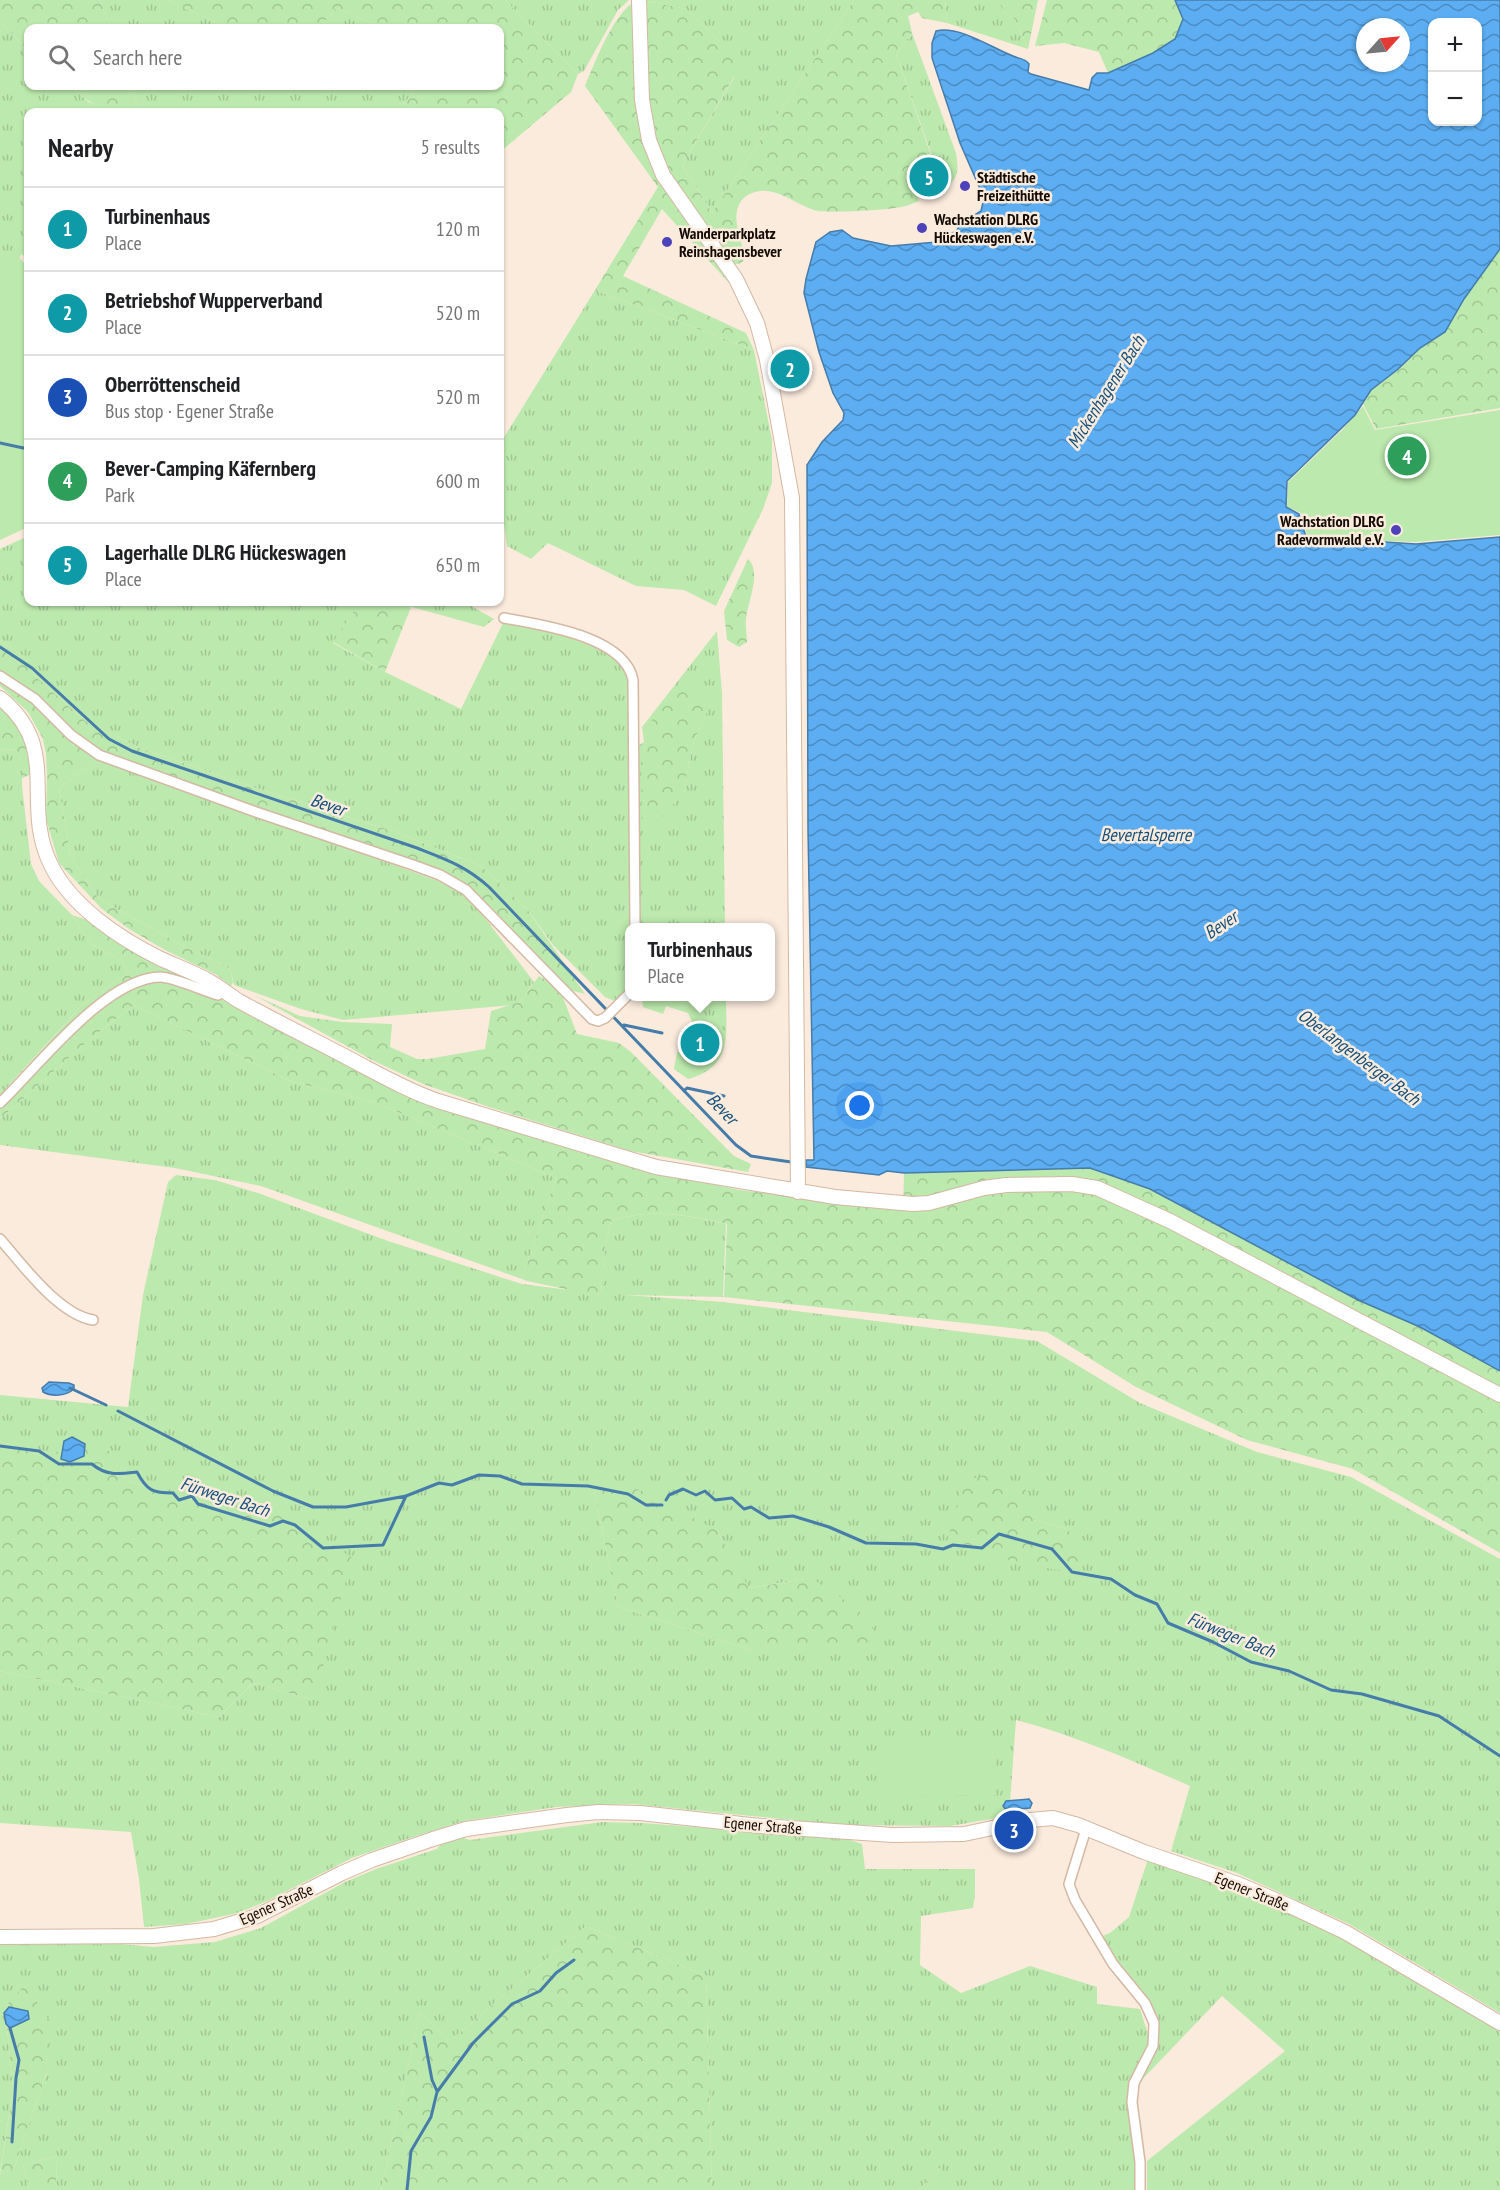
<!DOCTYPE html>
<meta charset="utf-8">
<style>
:root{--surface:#fff;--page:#f2f2f2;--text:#202124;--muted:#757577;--line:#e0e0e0;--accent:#4d42b9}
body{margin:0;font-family:"PT Sans Narrow",sans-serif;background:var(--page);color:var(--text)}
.controls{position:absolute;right:18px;top:18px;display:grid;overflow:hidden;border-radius:12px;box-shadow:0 2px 4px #0004}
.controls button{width:54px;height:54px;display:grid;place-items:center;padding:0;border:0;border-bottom:2px solid var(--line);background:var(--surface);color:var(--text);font:30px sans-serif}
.compass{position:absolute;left:1356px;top:18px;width:54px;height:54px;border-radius:50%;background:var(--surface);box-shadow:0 2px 4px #0004;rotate:63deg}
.you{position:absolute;left:860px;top:1106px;width:21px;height:21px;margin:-15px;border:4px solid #fff;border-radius:50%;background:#1a73e8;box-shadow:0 0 0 9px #1a73e833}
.badge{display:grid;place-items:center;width:39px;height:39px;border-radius:50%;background:var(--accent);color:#fff;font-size:20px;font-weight:700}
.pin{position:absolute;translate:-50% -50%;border:3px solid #fff;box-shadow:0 2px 6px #0006}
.popup{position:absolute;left:625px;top:923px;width:150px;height:78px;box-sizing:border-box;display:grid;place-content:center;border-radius:12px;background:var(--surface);filter:drop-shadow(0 2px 4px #0005);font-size:20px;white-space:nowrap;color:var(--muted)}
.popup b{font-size:22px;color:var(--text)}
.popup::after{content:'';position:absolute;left:50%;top:100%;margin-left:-12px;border:12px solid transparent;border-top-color:var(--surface)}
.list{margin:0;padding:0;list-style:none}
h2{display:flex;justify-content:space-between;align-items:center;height:78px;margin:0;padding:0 24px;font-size:26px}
h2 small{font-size:20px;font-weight:400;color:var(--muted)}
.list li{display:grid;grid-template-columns:39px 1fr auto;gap:18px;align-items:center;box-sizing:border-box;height:84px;padding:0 24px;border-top:2px solid var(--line)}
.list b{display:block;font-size:22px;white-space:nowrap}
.list p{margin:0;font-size:20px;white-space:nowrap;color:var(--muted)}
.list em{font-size:20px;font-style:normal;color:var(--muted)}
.icon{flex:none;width:33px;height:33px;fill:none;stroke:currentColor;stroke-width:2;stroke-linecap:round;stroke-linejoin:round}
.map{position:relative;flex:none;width:1500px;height:2190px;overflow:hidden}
.search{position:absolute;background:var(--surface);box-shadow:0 2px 4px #0004;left:24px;top:24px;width:480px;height:66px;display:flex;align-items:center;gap:15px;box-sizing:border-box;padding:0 21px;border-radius:12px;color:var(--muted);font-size:22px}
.panel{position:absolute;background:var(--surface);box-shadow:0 2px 4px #0004;left:24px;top:108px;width:480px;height:498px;border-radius:12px}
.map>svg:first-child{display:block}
.grass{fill:url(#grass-tufts);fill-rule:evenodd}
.forest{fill:url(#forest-crowns)}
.green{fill:#bce9ad}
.water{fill:url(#water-waves);stroke:#467caa;stroke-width:1.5;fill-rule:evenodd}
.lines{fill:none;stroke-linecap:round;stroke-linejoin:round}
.stream{stroke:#467caa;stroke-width:3}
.street-casing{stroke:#d3b9a3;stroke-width:12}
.secondary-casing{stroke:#d3b9a3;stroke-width:16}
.street{stroke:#fff;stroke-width:9}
.secondary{stroke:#fff;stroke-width:14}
.poi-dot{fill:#4d42b9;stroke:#fbebdd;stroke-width:2}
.labels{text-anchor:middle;stroke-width:5;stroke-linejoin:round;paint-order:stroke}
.poi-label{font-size:16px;font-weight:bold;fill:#130b04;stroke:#fbebdd;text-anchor:start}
.street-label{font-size:16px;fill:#130b04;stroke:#fbebdd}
.water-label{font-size:18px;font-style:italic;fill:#15507c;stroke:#fbebdd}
</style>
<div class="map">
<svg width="1500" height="2190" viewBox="0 0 1500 2190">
<defs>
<pattern id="grass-tufts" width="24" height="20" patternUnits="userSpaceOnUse" patternTransform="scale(1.5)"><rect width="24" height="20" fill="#bce9ad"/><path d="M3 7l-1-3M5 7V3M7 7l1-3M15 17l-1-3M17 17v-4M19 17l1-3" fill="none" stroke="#a1c693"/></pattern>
<pattern id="forest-crowns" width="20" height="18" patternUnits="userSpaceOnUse" patternTransform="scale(1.5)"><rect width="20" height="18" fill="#bce9ad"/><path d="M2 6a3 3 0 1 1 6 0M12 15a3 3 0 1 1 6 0" fill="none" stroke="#a1c693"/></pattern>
<pattern id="water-waves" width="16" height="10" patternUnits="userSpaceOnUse" patternTransform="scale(1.5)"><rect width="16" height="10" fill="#5cadf1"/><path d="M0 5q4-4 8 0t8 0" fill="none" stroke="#4b8bc1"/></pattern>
</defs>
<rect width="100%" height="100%" fill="#fbebdd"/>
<path class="grass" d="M100,0h66l64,28h-120z
M505,0h124l-11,10 -34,61 -6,3z
M643,0h211l-142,213 -30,-48 52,-87 -14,-36 -34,-33z
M945,0h52l8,13 10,6 13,30 -81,-26z
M336,8l48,20h-64z
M0,22l28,28v36h42l19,16 25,10h-86v148l-6,-6 -22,28z
M912,33l44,120c3,20 3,23 -12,37l-48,-136z
M131,86h286l-13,18 14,8h-278z
M595,290l159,60 18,90v43l-9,26 -47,97 -32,-16 -48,-4 -88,-43 -17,16 -24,-13 -3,-22 -4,-10v-70z
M28,536v66h332l-27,41 52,29 76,37 43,-88 81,19 36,21 9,19 3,247 -3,1v57l-3,7 -10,10 -12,-5 -52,-52 -26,-36 -46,-43 -85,-34 -143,-45 -113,-39 -55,-27 -47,-42 -15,-23 -23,-16v-91z
M394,602h70l30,17 -10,8z
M717,631l5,63 3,233h-85l-2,-181 6,-4 -2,-15zM707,711l-13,30 -11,52 -42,-37 6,-13z
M6,749l10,1 6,13v23l9,78 8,17 33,34 19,29 29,15 9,14 -47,32 -82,90v-344z
M99,757l339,124 24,13 13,11 59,77 -14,20 -7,3 -170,15 -42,-11 -67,-24 -4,-17 -43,-20 -88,-49 -28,-41 -12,-69z
M642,997h84c0,39 7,69 -38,82l-14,-10 3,-17h14l3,-5 10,3 3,-11 -10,-2 -2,-9 -7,-15 -22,-7 -3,8 -20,-7z
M134,1005l156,76 84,21 182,76 -34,101 -261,-93 -86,-18 -175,-23v-26l89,-79z
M176,1175l39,5 43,13 130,48 134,43 79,10 4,-46 6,-27c42,-14 73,-6 115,3l-3,73 -98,-2 98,7 314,39 103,62 117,49 94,25 149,82v454l-151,-89 -112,-51 -66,-22 19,-65c-57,-25 -113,-50 -174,-66l-7,96 -59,10 -108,-1 -209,-21 -77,3 -92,14 -48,15 -64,22 -85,43 -29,12 -52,11 -42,3 -5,-48 -8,-47 -131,-9v-152l219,46 34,-34 61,17 -36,-193 -71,-3 -81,-23 -21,-35 -39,3 -25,7 -41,-15v-46l128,12 15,-112 25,-113zM597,1487l120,43 31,58 64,-10 -60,72 -134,-43 -24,-116zM1034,1520l33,9 -121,17z
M602,1822l41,1 204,16 15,5 3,25h110v26l-2,13 -52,8 -1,49 41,28 69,-27 67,21v17l43,5 11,35 -23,41 1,34 7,38v33h-196v-22l-21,22h-207l-6,-214 -120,-50 -136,115 -30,-29 -39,178h-325l1,-34 -34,9 6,25h-29v-15l14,-7 34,-99 -43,-62 8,82 -13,84v-234l87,2 67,6 61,-5 46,-14 84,-46 31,-13 61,-20 13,-15 20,6z
M1149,1856l143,53 208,118v163h-353v-29l138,-110 -63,-55 -87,91 22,-42 1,-28 -14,-24 -23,-25 -21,-31 10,-4 19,-16z"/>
<path class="forest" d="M0,0h100l10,28h-82v22l-28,-28z
M166,0h339l73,74 -7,18 -71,60v-40h-82l-14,-8 13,-18h83v-58h-116l-48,-20 -16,20h-90z
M643,0l43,9 34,33 12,3 2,32 -52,88 30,48 142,-213h91l2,23 -25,-5 -4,-6 -10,4 4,17 -16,21 37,107 -26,10 12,30c-6,2 -12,5 -18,6 -10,3 -73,6 -83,4 -18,-4 -34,-19 -52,-20 -8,-1 -20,3 -25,10 -12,18 3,40 3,59l-3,3 -9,2 -71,-104 -14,-56z
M997,0h41l-10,49 -13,-30 -10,-6z
M1047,0h128l9,19 -8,20 -23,14 -45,20 -9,-21 -35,-9 -29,3z
M631,4l2,1 13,139 82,131 1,8 -67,-74 -39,67 123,57 8,17 -159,-60 63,-103 -73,-101c9,-22 27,-68 46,-82z
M70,86h61l9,26c-35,1 -44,-4 -70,-26z
M1500,249v159l-124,21 -13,-25 8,-14 26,-20 23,-22 25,-16 19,-33z
M748,559c14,12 0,43 -2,59 -1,8 1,16 1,24l-8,5 -12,-7 -3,-29z
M360,602h34l17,5 -26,65 -52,-30z
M0,640l23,16 15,23 47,42 55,27 113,39 143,45 85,34 46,43 58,85 -26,-7 18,47 42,9 12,9 103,104 17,8 -3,8 -117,-21 -142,-44 -66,-23 -49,-23 -120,-66 46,21 43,6 49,2 -2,23 27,12h11l57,-10 6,-38 29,-9 19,-26 18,10 -79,-85 -38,-26 -341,-118 -40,32 12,69 28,41 88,49 43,20 3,14 -2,4 -14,-11 -52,-25 -36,-21 -27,-20 -43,-46 -13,-44 1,-45 -1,-20 -3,-15 -15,-27 -28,-26z
M681,685l26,3v23l-13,30 -11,52 -27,32 -14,3 -1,-72 6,-13v-17z
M0,708c21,19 29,38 32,66l-10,4v-15l-6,-13 -10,-1 -6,2z
M72,915l18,6 114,64 -1,2c-12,-5 -27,-12 -40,-14 -46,-5 -109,67 -137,99h-4l60,-67 47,-32 -9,-14 -29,-15z
M163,980l63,21 77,42 124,61 214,65 99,21 163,21 1,-38 174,-6 12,1 60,21 208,111 62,27 80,44v182l-147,-84 -106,-29 -111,-53 -89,-55 -323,-35 3,-73c-41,-9 -75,-17 -116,-3l-6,27 -4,46 -22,-2 -52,-11 -5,-2 34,-101 -182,-76 -84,-21 -156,-76 -45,35 -89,79v-13l104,-102 29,-18z
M0,1441l41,15 25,-7 39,-4 21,36 81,23 71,3 74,51 -38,142 -61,-17 -34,34 -219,-46z
M993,1473l33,17 8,30 33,9 17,20 -9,25 -129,-28 17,-65z
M620,1481l97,49 32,58 62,-10 44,29 18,17 1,18 -8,9 -114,-1 -134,-43 -24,-116 3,-4z
M586,1926l120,50 6,214h-331l39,-178 30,29z
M25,1985l27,39 -4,45 -34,99 -14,7 13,-86 -8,-82z
M57,2156l-1,34h-27l-6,-25z
M941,2167l-1,23h-21z"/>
<path class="green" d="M15,252l13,16v259l-28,13v-269z
M1363,406l12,24 125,-20v125l-84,7 -69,-2 -40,-4 -6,-23 -14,-6 1,-25 54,-52z
M995,1737l1,58 -114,1 -1,-57z"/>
<path class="water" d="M1175,0h325v249l-36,50 -19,33 -25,16 -23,22 -26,20 -16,25 -68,66 -1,26 13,7 7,23 110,7 84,-7v834l-80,-44 -62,-27 -208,-111 -60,-21 -186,5 -17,-2 -8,4 -73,-8v-7h8l-6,-330 -1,-365 15,-23 21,-22 1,-7 -11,-20 -14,-41 -15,-59 2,-14 10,-37 14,-10 12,-2 11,8 38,8 46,-4 19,-11 6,-8 19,-12 3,-13 -24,-55 -28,-85v-15l4,-12c23,-6 56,17 77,25 6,3 12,2 16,8l-1,8 3,2 58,16 3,-12 5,-5h11l45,-20 22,-14 8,-20zM1478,22v100h-46v-100zM1365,27h36v36h-36z
M49,1382l20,1 5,2v4c-8,7 -22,8 -31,3l-1,-4z
M72,1437l13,7 -1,12 -14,6 -9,-3 3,-18z
M1029,1799l3,4 -2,5 -24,2 -3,-4 3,-5z
M9,2007l19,4 1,8 -19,9 -4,-4 -2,-11z"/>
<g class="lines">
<path class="stream" d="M0,443l28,6
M0,647l32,21 77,71 23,12 285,97c28,11 49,18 72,39l247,258 15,11 40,6
M624,1025l38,8
M684,1091l3,-3 37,8
M70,1388l36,17
M118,1411l155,80 40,16h33l60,-11
M0,1446l39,5 20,13h33c14,12 27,10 45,8 10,19 16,21 36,21l6,7 13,-4 6,8 72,22 13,-5 12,4 28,23 60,-3 23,-49 33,-13 13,2 27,-10 21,1 22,8 66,2 40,8 18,11h16
M666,1500l3,-5 14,-6 13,6 9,-4 10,9 17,-2 12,11 7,-2 18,11 24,-2 36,11 37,16 50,1 27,5 10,-4 29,3 17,-14 53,15 20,23 39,7 24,16 22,9 11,19 45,19 38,20 38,9 42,19 31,4 77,22 61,40
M10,2028l9,32 -3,18 -4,64
M424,2037l8,43 5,11
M407,2190l4,-39 20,-34 6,-25 36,-49 39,-39 28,-13 16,-18 18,-13"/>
<g class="street-casing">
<path id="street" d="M504,618c37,7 121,18 129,62l2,248
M0,676l35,23 36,36 28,20 157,57 157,53 27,10 26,15 126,129 6,2 7,-3 25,-25
M0,1103c38,-36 105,-125 160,-126 13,0 44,14 58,18l6,-4
M0,1239c22,25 58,75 93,81
M1086,1829l-17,55 6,16 38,64 32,39 9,20 -1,23 -19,37 -2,19 8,60v28"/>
</g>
<g class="secondary-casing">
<path id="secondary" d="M639,0l3,100 7,40 14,35 73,104 21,44 10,37 25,138 6,694
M0,698c63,50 20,105 51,167 20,41 68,73 108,93 17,8 34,14 50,23 11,6 20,14 30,20 36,20 73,38 109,57 29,15 58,32 90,43l218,66 179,30 78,7 16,-1 55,-15 22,-3 66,-1 25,4 73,33 330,174
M0,1937l154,-1 60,-7 43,-13 85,-43 30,-13 61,-21 33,-10 101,-14 31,-3 42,1 120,13 133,9 71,-1 66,-14 23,-2 25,7 66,27 94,32 54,23 53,25 155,91"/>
</g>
<use href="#street" class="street"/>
<use href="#secondary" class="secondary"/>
</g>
<g class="poi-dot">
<circle cx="965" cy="186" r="6"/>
<circle cx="922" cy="228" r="6"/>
<circle cx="667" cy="242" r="6"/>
<circle cx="1396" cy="530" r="6"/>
</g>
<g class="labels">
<g class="poi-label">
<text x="977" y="183">Städtische<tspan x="977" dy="18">Freizeithütte</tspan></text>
<text x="934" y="225">Wachstation DLRG<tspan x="934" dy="18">Hückeswagen e.V.</tspan></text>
<text x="679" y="239">Wanderparkplatz<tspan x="679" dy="18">Reinshagensbever</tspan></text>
<text x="1384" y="527" text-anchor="end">Wachstation DLRG<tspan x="1384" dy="18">Radevormwald e.V.</tspan></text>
</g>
<g class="street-label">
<text transform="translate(763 1825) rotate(5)" y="6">Egener Straße</text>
<text transform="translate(1252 1891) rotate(22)" y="6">Egener Straße</text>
<text transform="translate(276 1904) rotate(-24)" y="6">Egener Straße</text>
</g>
<g class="water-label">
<text transform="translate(1106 392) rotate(-58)" y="6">Mickenhagener Bach</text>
<text transform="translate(328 805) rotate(19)" y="6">Bever</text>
<text x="1146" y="841">Bevertalsperre</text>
<text transform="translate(1221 925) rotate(-34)" y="6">Bever</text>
<text transform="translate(1359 1057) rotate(37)" y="6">Oberlangenberger Bach</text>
<text transform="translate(722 1109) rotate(46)" y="6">Bever</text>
<text transform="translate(225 1497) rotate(18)" y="6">Fürweger Bach</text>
<text transform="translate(1231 1635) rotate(22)" y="6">Fürweger Bach</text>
</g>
</g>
</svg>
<div class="controls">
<button>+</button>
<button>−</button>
</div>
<svg class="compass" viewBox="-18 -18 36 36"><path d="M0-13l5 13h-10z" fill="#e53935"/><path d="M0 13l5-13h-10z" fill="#757577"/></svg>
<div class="you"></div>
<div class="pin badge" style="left:700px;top:1043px;background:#0f9aa8">1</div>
<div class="popup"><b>Turbinenhaus</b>Place</div>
<div class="pin badge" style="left:790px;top:369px;background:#0f9aa8">2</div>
<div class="pin badge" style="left:1014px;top:1830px;background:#1a4fb4">3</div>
<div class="pin badge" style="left:1407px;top:456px;background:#2e9e5b">4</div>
<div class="pin badge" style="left:929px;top:177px;background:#0f9aa8">5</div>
<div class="search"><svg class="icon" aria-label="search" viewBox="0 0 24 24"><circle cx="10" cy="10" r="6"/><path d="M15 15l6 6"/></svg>Search here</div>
<section class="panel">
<h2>Nearby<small>5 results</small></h2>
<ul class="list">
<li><span class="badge" style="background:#0f9aa8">1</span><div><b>Turbinenhaus</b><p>Place</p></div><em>120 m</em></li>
<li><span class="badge" style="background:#0f9aa8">2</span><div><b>Betriebshof Wupperverband</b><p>Place</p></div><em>520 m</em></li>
<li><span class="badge" style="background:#1a4fb4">3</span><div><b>Oberröttenscheid</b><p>Bus stop · Egener Straße</p></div><em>520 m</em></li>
<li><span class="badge" style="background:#2e9e5b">4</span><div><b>Bever-Camping Käfernberg</b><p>Park</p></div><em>600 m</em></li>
<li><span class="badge" style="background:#0f9aa8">5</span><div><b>Lagerhalle DLRG Hückeswagen</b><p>Place</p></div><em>650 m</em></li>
</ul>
</section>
</div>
